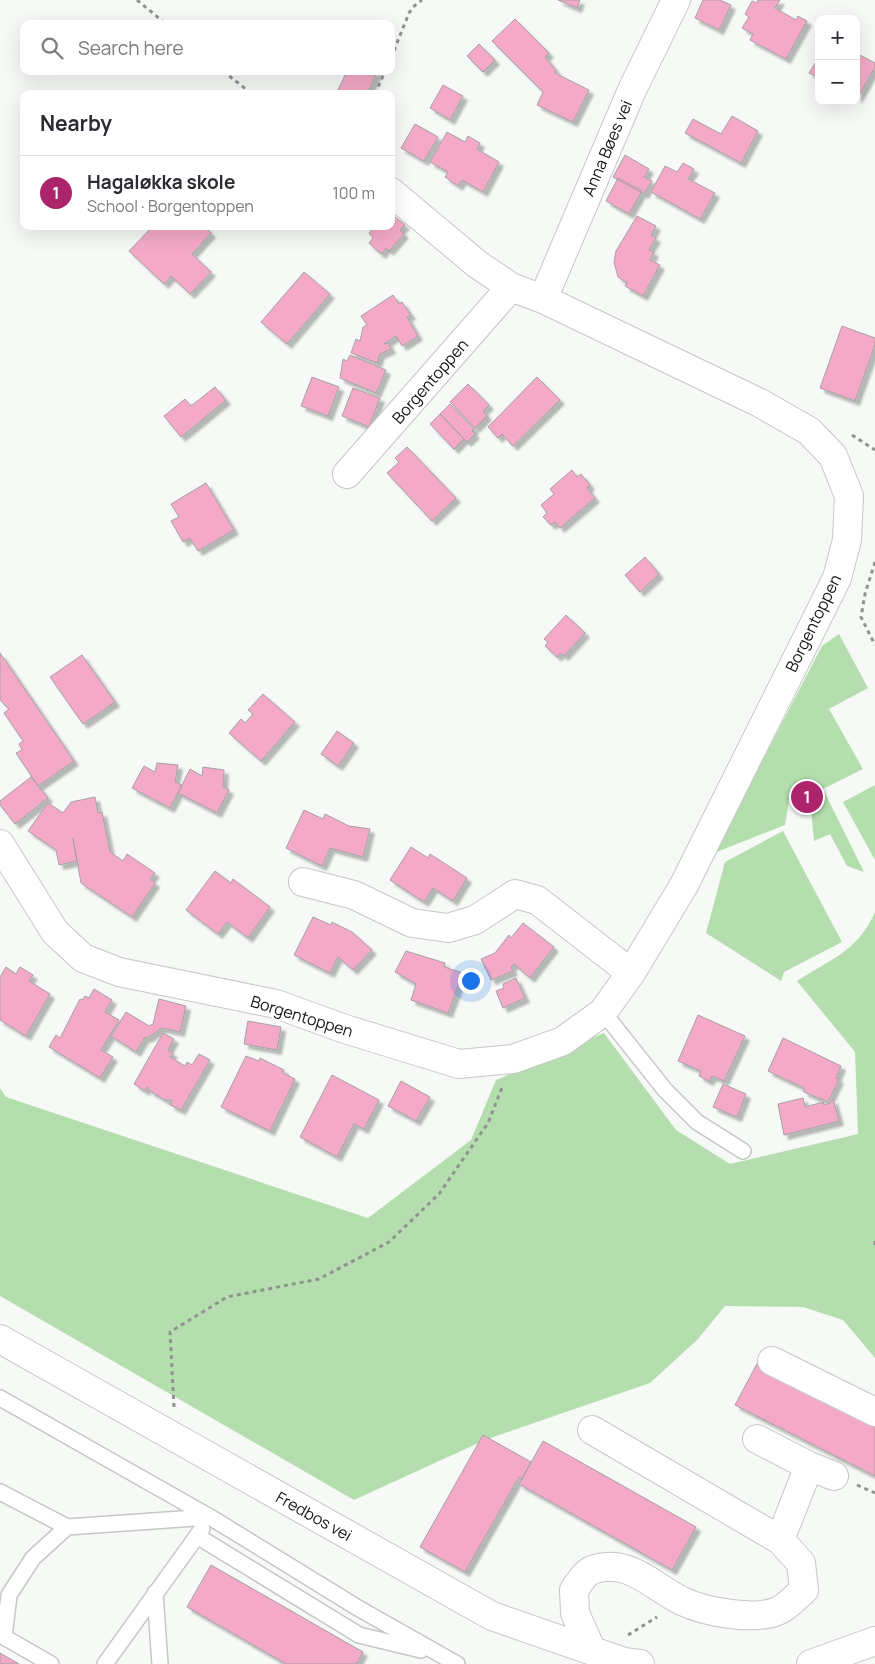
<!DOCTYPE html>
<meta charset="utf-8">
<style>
:root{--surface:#fff;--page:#f7f7f7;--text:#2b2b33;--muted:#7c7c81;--line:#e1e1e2;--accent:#ac256c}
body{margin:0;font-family:Manrope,sans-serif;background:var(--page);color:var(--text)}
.controls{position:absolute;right:15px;top:15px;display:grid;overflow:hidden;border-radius:10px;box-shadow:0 5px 20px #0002}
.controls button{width:45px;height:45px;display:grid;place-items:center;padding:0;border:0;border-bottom:1px solid var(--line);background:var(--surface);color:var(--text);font:25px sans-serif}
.you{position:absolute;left:470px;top:980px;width:18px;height:18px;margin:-12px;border:4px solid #fff;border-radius:50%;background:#1a73e8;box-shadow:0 0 0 8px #1a73e833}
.badge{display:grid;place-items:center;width:32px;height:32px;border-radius:50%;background:var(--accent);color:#fff;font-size:16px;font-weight:700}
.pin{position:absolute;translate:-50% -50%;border:2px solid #fff;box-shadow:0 1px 5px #0006}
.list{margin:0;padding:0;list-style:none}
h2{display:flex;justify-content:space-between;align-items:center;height:65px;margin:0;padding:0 20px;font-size:21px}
h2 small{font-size:16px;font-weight:400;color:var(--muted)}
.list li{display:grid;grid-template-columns:32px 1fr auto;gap:15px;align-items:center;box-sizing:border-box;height:75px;padding:0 20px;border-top:1px solid var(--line)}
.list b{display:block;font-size:19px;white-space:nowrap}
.list p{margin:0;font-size:16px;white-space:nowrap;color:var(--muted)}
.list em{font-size:16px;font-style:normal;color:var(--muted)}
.icon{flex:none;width:28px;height:28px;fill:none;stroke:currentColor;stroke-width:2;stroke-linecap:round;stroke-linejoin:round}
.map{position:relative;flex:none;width:875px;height:1664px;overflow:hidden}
.search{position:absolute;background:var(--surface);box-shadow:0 5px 20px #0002;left:20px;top:20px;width:375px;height:55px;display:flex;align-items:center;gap:12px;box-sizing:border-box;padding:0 18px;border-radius:10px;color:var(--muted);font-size:19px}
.panel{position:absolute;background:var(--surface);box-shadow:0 5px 20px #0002;left:20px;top:90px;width:375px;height:140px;border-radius:10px}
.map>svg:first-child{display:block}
.green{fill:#b4dead}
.building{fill:#f4aac7;stroke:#a5a1a3;filter:url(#shadow)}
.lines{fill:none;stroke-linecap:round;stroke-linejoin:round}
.lane-casing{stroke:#c5c8c4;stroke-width:18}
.street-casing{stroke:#c5c8c4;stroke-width:30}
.path{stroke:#909390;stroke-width:3;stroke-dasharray:4 4;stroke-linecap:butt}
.lane{stroke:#fff;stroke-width:15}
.street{stroke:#fff;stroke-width:28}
.labels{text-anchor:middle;stroke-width:4.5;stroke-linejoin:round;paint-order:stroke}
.street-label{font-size:16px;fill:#141514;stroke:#fff}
</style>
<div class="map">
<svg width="875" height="1664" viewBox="0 0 875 1664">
<defs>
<filter id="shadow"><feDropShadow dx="4.5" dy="4.5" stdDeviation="1" flood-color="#0004"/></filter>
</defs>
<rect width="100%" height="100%" fill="#f6f9f6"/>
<path class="green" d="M839,634l29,54 -39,21 34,60 -40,20 41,83 -17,-6 -17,-32 -16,7 -4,-42 -20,-3 -5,29 -71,28 108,-207z
M875,785v75l-32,-58z
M783,831l59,111 -58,30 -3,9 -75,-48 19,-71z
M875,912v446l-32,-38 -40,-13 -78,-1 -28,34 -47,43 -165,57 -131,60 -354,-204v-208l6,9 362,121 103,-78 25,-60 108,-47 72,97 54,34 128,-30 -3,-82 -58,-71c34,-22 61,-30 78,-69z"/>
<path class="building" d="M558,0h22l-3,8z
M703,0h17l11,5 -12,25 -24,-12z
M758,0h22l-5,8 21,12 2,-4 9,5 -21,38 -36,-19 3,-6 -11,-6 7,-11 -4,-3 7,-13 5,2z
M515,19l34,34 -4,4 11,13 -1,3 34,17 -16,32 -36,-17 6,-13 -51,-51z
M479,44l16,16 -12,12 -16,-16z
M856,53l19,10v4l-18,32z
M819,57v21l-10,-5z
M347,71h29l1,1 -10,22h-31z
M443,85l20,11 -13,24 -20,-12z
M732,116l26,15 -17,32 -56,-30 8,-14 28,15z
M415,124l23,13 -14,24 -23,-13z
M447,132l18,10 3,-6 12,7 -3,6 22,13 -16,30 -21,-12 -4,6 -13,-9 3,-5 -18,-10z
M625,155l24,14 -5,8 8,4 -8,13 -31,-17z
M683,163l11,6 -6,10 27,14 -15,26 -49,-27 14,-26 12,6z
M618,178l24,13 -13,23 -23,-13z
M637,216l19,10 -5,9 5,3 -7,12 5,2 -4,8 10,5 -17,31 -18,-10 2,-3 -9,-6 -4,-15 2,-11z
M395,217l10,8 -5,5 4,4 -15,17 -3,-3 -5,6 -12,-11 4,-5 -4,-5 6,-7h16v-5z
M153,226h51l7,7 -19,21 19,18 -21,22 -19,-18 -7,8 -35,-33z
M304,272l26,22 -43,50 -26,-22z
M393,295l6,9 3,-2 9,13 -4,2 11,19 -16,10 -6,-10 -12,8 4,-1 3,6 -11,5 -3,9 -26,-10 5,-14 4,2 3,-14 4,-2 -6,-9z
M842,326l33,12v7l-20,56 -35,-13z
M350,355l36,15 -10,23 -36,-15 3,-19 4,2z
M312,377l27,10 -11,29 -27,-10z
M537,377l23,23 -47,46 -11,-12 -4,4 -10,-11z
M468,384l21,21 -6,6 4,5 -12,12 -25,-26z
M215,387l11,13 -45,37 -17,-21 21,-17 6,7z
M353,388l27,10 -11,29 -27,-11z
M450,404l24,25 -2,2 3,3 -8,8 -27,-28z
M440,414l24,25 -10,10 -24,-25z
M407,447l49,51 -24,23 -45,-48 12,-11 -4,-4z
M572,470l5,7 4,-3 9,11 -3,3 8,10 -35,30 -5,-6 -4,3 -8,-8 4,-4 -6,-8 13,-11 -4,-5z
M206,483l28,47 -36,21 -8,-13 -7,4 -12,-21 8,-4 -8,-13z
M645,557l14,17 -19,18 -15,-17z
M566,615l19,18 -21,23 -4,-3 -3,4 -12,-11 3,-4 -4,-3z
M0,653l74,108 -36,25 -22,-33 6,-3 -3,-6 4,-3 -19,-28 5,-4 -9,-9z
M82,655l33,47 -32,22 -33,-47z
M263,694l32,28 -34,39 -32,-28 12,-14 4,4 8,-9 -5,-4z
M337,731l17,12 -16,23 -17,-12z
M157,763l21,2 -3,17 7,3 -12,23 -38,-20 12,-22 11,6z
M203,767l21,3 -1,17 6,3 -12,23 -39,-20 12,-24 12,7z
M31,777l17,21 -33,26 -15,-19v-4z
M95,797l3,16 4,-1 8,40 13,9 4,-7 28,19 -5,6 5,4 -23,34 -51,-34 -8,-45 4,23 -18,4 -3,-15 -28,-19 20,-28 15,10 8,-11z
M304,810l19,9 2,-5 24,12 21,3 -7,28 -33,-9 -8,18 -36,-18z
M411,847l17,11 2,-4 37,24 -14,23 -20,-13 -9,14 -34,-22z
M215,871l16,12 2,-4 37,28 -22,31 -21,-16 -9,12 -32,-24z
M313,917l18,8 1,-3 20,10 20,18 -19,20 -15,-13 -8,16 -36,-18z
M523,923l31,24 -24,31 -16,-14 -3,3 2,4 -22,9 -10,-21 14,-6 14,-18 2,3z
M406,951l39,12 -1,4 19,6 -15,40 -37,-13 5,-16 -21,-12z
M6,967l10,7 4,-7 13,8 -4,6 21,13 -24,42 -26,-16v-43z
M516,978l9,20 -22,10 -7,-17 8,-3 -1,-4z
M94,989l18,11 -7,12 14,8 -18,30 12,7 -13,21 -51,-31 7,-12 4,3 20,-39 2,1 3,-4 4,2z
M159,999l27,7 -6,26 -18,-4 -15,10 -2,-1 -9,15 -25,-16 15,-24 23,14 4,-2z
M698,1015l47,21 -21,45 -12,-5 -3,5 -10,-5 2,-5 -23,-10z
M248,1021l33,6 -4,23 -33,-6z
M163,1033l11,6 -6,11 5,3 -3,4 15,9 2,-4 5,3 7,-11 11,6 -29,50 -11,-5 2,-5h-7l-15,-9 -3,-4 -2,4 -11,-7z
M783,1038l58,28 -5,12 3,1 -11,23 -24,-10v-4l-36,-17z
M246,1056l13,5 1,-3 24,12 -1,3 12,6 -25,52 -49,-24z
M332,1075l47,25 -15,29 -10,-5 -17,33 -37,-20z
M401,1081l29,16 -14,24 -28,-15z
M723,1084l23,10 -9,23 -24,-10z
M803,1098l2,9 18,-5 1,3 6,-2 3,-4 6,22 -55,14 -6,-31z
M758,1362l117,59v55l-140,-71z
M483,1435l48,27 -9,17 -3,-2 -54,95 -45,-25z
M543,1441l153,86 -24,43 -153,-86z
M211,1565l152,87 -7,12h-70l-99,-57z
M0,1653l19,11h-19z"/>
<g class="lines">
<g class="lane-casing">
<path id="lane" d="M603,1012l62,78 32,32 46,29
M0,1398l210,119 148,91 99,56
M0,1492l67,35
M197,1536l162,99 62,15
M155,1593l5,71
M51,1664l-47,-27 5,-42 24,-37 34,-31 143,-10
M105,1664l97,-135"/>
</g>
<g class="street-casing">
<path id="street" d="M543,299l89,-209 44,-90
M347,474l164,-187
M0,844l55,88 28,26 36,14 157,32 69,25 114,35 54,-5 50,-18 40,-29 28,-39 53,-88 153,-307 10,-38 2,-44 -16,-40 -24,-25 -49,-28 -217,-104 -32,-12 -34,-23 -86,-72
M303,882l51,13 58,28 36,5 27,-8 40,-26 22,6 94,73
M0,1339l492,277 132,46 16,2
M772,1361l103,51
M757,1439l52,27 -29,74
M809,1466l25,10
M591,1649l-16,-36 -1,-23c4,-6 11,-17 18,-20 36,-13 60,16 90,31 23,11 79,22 101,7 8,-5 14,-12 21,-18l-3,-27 -21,-23 -188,-110
M811,1664l64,-23"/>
</g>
<path class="path" d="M137,0l29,24
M391,58l18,-45 4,-6 9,-7
M223,71l29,23
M375,94l10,-23
M852,435l23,15
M875,562l-10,32 -4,23 14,28
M875,1241v7
M174,1407l-4,-75 57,-35 92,-18 70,-37 50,-48 49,-71 15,-38
M857,1485l18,8
M628,1635l29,-18"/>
<use href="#lane" class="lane"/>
<use href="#street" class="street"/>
</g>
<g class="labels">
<g class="street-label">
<text transform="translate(607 148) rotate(-67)" y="6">Anna Bøes vei</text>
<text transform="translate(430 381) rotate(-49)" y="6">Borgentoppen</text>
<text transform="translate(813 623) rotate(-64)" y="6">Borgentoppen</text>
<text transform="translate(302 1016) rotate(17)" y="6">Borgentoppen</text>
<text transform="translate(314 1516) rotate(29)" y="6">Fredbos vei</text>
</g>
</g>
</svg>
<div class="controls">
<button>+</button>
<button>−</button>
</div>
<div class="you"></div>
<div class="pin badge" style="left:807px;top:797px">1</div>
<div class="search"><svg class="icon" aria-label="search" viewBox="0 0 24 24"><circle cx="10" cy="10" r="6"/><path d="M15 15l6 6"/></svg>Search here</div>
<section class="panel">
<h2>Nearby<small></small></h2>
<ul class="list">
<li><span class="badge">1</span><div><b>Hagaløkka skole</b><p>School · Borgentoppen</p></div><em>100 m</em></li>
</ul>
</section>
</div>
